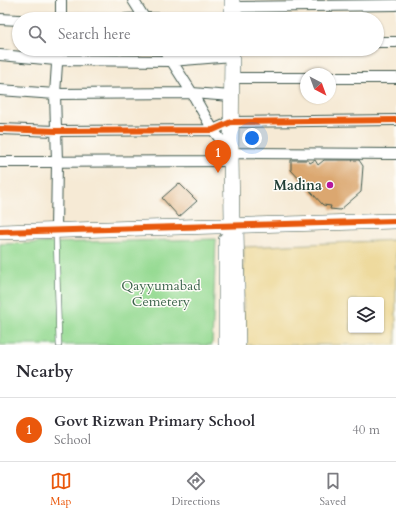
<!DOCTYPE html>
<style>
:root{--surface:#fff;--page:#f7f7f7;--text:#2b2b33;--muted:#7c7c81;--line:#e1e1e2;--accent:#ea580c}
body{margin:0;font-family:Cardo,serif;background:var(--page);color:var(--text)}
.controls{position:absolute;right:12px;bottom:12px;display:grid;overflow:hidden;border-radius:4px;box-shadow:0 1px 3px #0004}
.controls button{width:36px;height:36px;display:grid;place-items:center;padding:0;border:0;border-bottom:1px solid var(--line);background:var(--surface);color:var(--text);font:20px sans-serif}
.compass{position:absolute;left:300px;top:68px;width:36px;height:36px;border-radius:50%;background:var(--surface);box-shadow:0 1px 3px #0004;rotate:139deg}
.you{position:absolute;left:252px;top:138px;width:14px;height:14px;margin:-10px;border:3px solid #fff;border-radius:50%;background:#1a73e8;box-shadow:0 0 0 6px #1a73e833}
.badge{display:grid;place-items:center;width:26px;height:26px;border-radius:50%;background:var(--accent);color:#fff;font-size:13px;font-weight:700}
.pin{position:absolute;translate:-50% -33px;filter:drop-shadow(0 1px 2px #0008)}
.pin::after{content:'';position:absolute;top:21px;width:14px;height:12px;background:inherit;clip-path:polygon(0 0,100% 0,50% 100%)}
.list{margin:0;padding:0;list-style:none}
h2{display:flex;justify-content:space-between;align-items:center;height:52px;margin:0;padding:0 16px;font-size:17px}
h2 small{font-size:13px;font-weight:400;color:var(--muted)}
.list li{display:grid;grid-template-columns:26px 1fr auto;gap:12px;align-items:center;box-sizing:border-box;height:64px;padding:0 16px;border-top:1px solid var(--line)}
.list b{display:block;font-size:15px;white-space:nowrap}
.list p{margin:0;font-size:13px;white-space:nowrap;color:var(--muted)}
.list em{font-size:13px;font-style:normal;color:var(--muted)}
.icon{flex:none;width:22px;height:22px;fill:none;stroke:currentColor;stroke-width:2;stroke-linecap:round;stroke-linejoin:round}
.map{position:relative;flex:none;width:396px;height:345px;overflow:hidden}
.search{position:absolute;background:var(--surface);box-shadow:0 1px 3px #0004;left:12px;right:12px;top:12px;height:44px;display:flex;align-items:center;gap:10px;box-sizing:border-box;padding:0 14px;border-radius:22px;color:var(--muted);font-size:15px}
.sheet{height:116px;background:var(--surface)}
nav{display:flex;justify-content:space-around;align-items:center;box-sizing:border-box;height:56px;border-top:1px solid var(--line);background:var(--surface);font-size:11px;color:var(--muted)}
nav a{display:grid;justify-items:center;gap:2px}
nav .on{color:var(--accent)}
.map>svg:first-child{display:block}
.green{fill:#95da92;stroke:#5a8c63}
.sand{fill:#eeda9e;stroke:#868c69;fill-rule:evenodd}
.building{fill:#dba76f}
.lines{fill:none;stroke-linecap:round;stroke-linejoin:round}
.lane-casing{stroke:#3f574c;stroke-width:6}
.street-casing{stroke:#3f574c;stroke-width:12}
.secondary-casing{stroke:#3f574c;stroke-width:16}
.lane{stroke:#fff;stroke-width:5}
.street{stroke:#fff;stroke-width:10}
.secondary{stroke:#fff;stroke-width:15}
.cycleway-casing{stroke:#fdfcf7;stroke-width:8}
.cycleway{stroke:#e8590c;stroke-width:6}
.poi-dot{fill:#b5179e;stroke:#fdfcf7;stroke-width:1.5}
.labels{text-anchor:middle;stroke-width:3;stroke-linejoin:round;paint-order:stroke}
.poi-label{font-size:14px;font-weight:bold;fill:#1f3d34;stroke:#fdfcf7;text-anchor:end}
.park-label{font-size:14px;fill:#3c644c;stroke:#fdfcf7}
</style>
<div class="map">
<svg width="396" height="345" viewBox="0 0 396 345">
<rect width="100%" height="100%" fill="#fdfcf7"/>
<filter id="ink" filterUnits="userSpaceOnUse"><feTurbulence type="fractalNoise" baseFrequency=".025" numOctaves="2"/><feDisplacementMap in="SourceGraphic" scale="8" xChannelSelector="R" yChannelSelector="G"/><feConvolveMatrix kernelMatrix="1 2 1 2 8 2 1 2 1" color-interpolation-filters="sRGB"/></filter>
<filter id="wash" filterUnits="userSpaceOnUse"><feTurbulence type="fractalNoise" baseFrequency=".012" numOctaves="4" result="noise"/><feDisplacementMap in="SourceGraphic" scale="16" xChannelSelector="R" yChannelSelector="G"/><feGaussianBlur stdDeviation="0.9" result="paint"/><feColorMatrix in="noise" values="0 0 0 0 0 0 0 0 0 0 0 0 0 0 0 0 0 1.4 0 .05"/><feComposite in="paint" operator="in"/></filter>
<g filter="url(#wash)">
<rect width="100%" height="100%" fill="#f6ead5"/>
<path class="green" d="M216,239l-4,106h-212v-101z"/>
<path class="sand" d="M396,240v105h-153l1,-98zM351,300h30v30h-30z"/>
<g id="blocks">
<path class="building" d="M291,160h17l2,3 5,-3 3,5 6,-5h35l4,6 -2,26 -21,18 -10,-1 1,-3 -8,-1 -32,-35z
M179,183l18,18 -18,16 -17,-19z"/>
</g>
</g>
<g filter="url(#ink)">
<use href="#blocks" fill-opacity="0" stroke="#3f574c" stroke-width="1"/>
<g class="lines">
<g class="lane-casing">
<path id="lane" d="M56,232l3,113"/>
</g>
<g class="street-casing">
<path id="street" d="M133,0l12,19
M232,7l164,-2
M0,19l19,1
M61,19v-19
M126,19l19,-1 40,1
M377,42h19
M164,49l28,44 21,37 18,23 165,1
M0,55l56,5 115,1 61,-5
M231,78h75
M330,78h66
M0,90l55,4 137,-1 39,3
M0,129l56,2 157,-1 18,-8 165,-2
M0,162l231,-1
M56,231l1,-70 -2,-67 3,-45"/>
</g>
<g class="secondary-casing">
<path id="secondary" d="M232,19v-19
M232,49l-1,104 1,68 4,5 2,119
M0,232l396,-11
M226,345v-105"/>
</g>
<use href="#lane" class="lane"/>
<use href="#street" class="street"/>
<use href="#secondary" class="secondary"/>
<g class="cycleway-casing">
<path id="cycleway" d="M0,129l56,2 157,-1 18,-8 165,-2
M0,232l396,-11"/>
</g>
<use href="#cycleway" class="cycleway"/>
</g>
</g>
<circle class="poi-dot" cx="330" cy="185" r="4"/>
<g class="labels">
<g class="poi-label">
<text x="322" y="190">Madina</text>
</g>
<g class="park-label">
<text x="161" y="290">Qayyumabad<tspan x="161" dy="16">Cemetery</tspan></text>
</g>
</g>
</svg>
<div class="controls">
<button><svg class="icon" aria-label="layers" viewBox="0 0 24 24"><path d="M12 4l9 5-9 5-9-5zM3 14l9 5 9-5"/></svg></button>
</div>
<svg class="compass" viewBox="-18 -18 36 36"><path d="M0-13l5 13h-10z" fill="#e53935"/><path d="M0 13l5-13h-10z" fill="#7c7c81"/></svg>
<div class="you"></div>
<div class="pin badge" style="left:218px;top:173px">1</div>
<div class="search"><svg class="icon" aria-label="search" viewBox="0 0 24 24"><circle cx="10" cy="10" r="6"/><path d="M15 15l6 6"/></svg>Search here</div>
</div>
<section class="sheet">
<h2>Nearby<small></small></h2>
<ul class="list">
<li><span class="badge">1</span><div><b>Govt Rizwan Primary School</b><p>School</p></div><em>40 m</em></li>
</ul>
</section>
<nav>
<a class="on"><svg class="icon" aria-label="map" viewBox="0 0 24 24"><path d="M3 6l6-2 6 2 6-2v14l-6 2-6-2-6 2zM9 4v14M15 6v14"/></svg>Map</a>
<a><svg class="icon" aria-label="directions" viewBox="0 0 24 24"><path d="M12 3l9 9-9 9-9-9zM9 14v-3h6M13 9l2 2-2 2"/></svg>Directions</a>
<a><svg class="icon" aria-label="saved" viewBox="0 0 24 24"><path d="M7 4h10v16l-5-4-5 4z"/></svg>Saved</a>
</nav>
